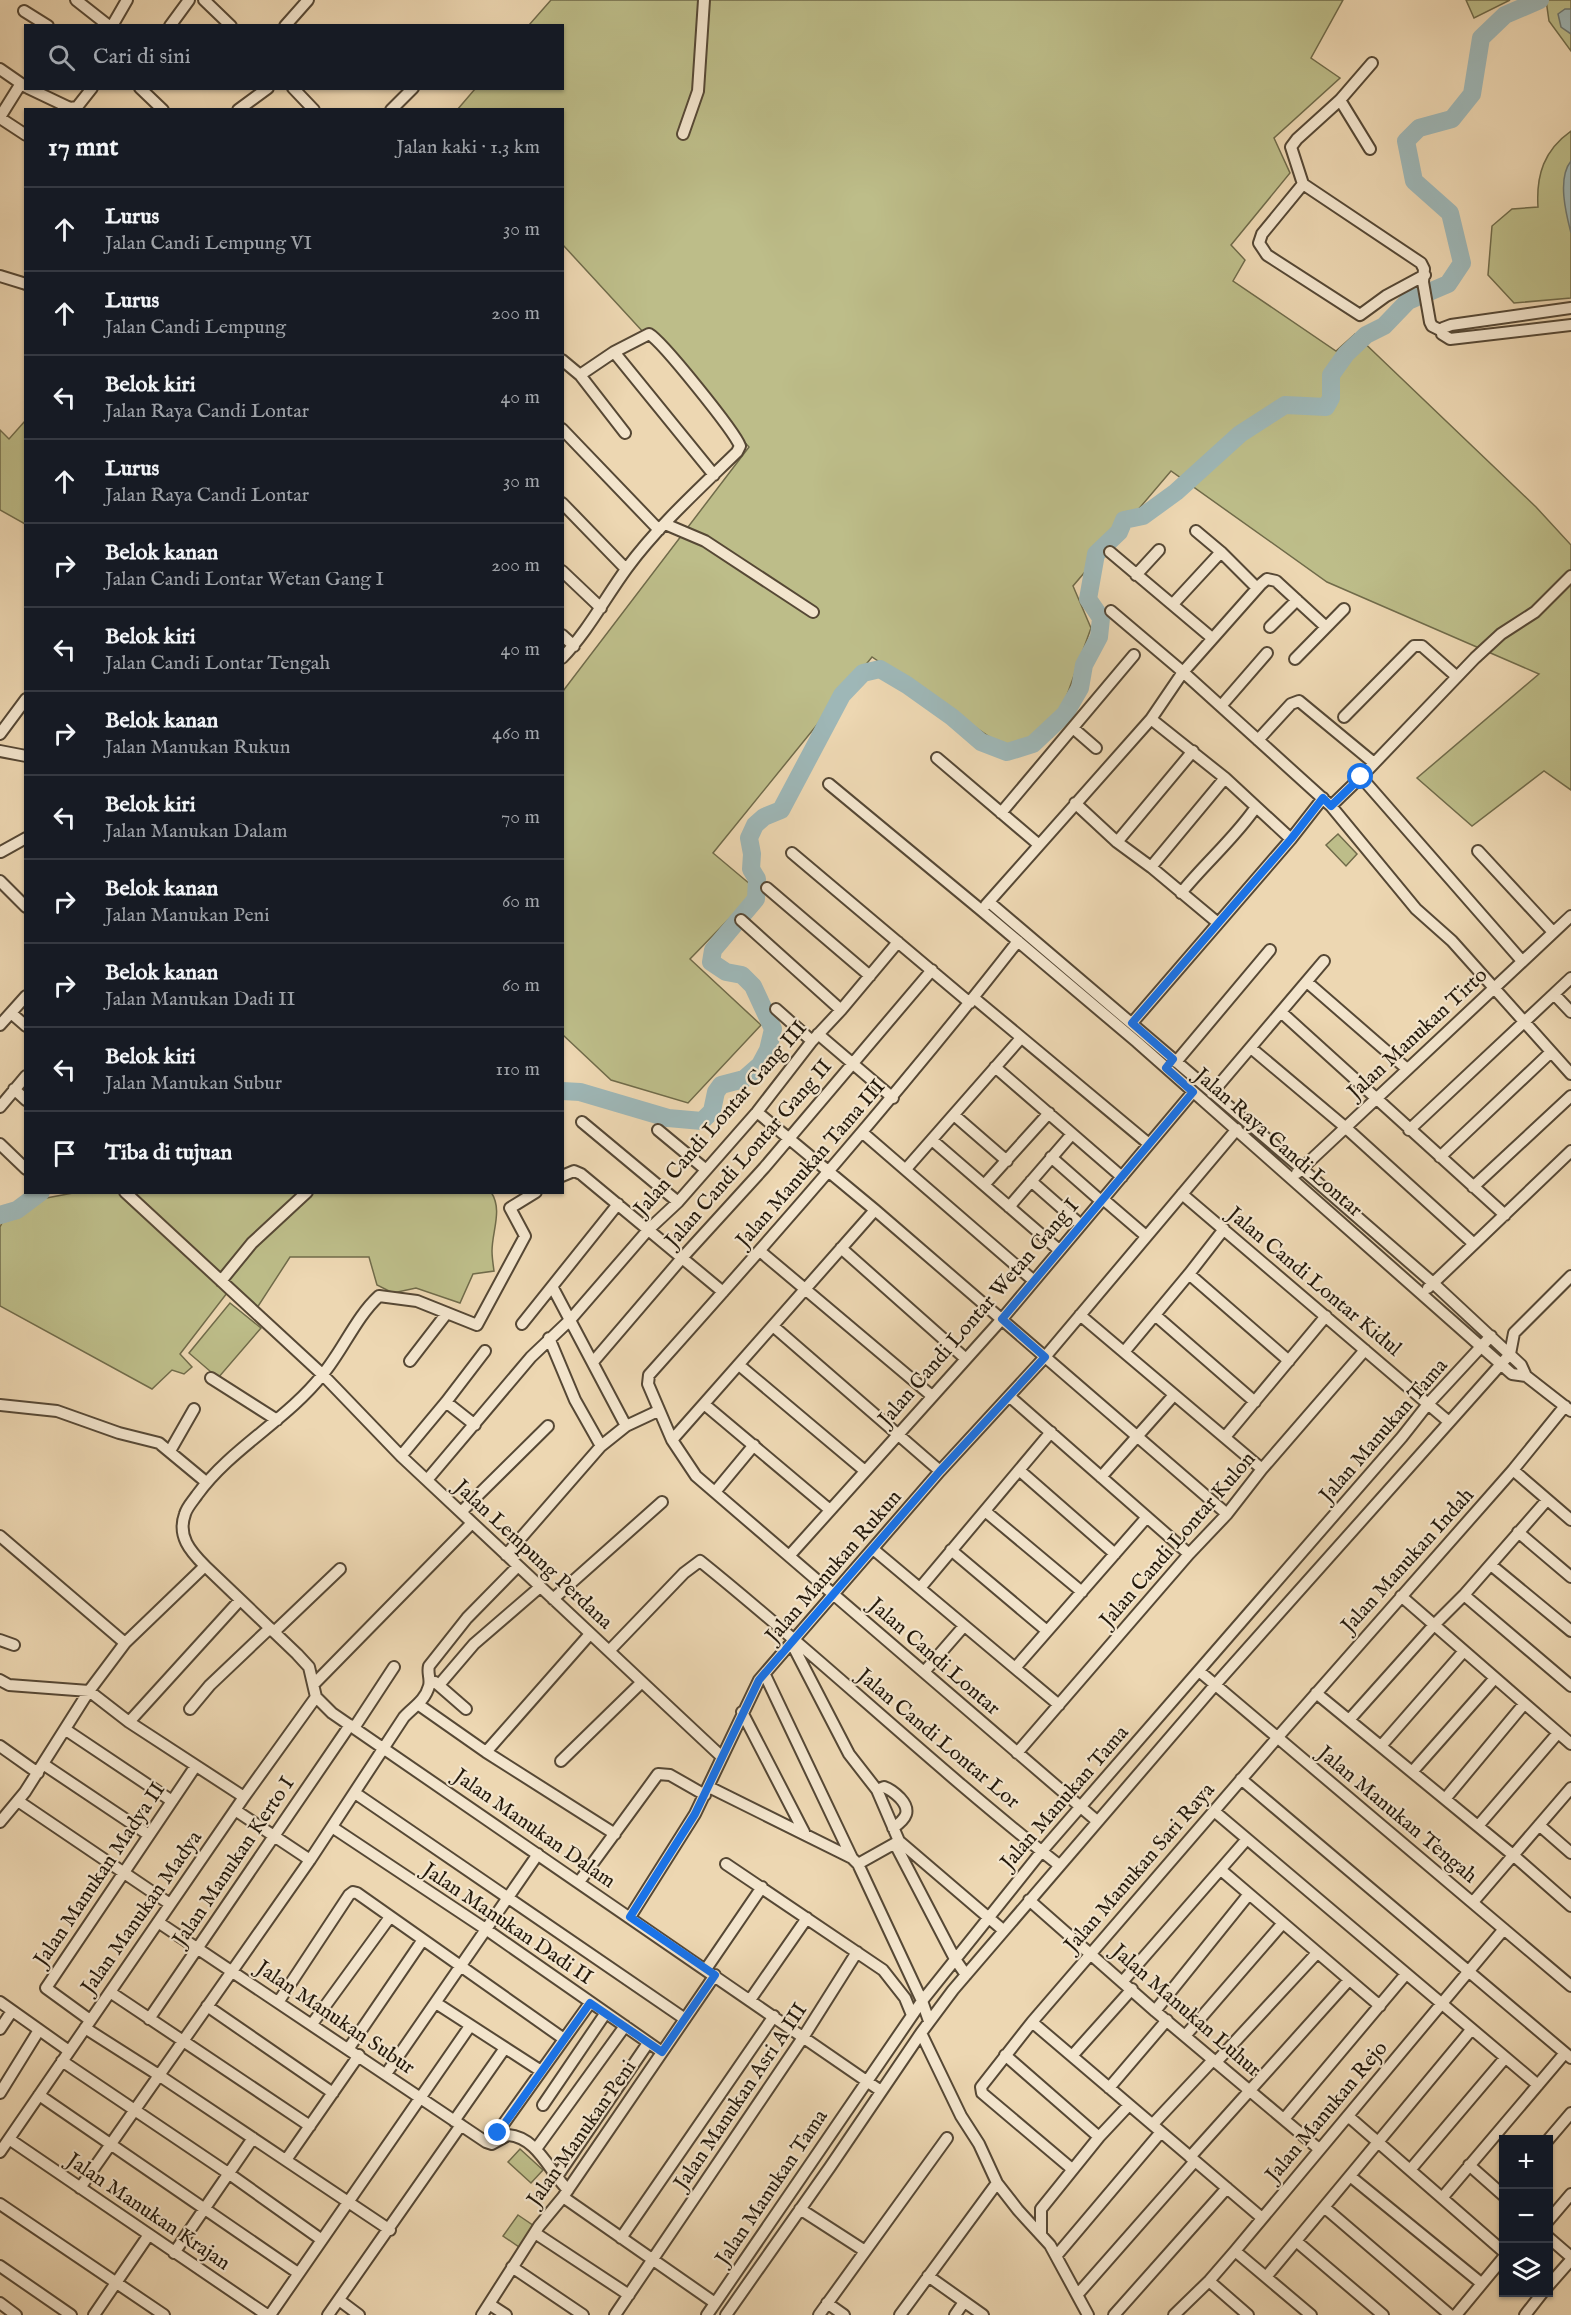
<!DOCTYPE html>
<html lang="id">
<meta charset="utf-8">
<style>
:root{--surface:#171b24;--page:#20242c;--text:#f1f3f6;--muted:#9ea1a6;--line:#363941}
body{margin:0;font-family:"IM FELL English",serif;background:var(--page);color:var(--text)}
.controls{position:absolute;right:18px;bottom:18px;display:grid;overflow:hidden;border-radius:0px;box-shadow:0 2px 4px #0004}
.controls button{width:54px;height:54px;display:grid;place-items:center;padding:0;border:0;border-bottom:2px solid var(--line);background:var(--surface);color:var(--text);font:30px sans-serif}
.stop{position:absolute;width:18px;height:18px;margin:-14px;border:4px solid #1a73e8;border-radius:50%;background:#fff}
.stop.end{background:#1a73e8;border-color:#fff;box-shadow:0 2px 6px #0008}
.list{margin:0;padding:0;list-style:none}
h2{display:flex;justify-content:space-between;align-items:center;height:78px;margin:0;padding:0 24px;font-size:26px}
h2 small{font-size:20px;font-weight:400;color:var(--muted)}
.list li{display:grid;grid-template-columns:39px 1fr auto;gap:18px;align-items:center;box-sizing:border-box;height:84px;padding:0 24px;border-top:2px solid var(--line)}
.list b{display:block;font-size:22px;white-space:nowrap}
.list p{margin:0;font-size:20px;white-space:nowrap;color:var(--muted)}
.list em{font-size:20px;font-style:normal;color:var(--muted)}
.icon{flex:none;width:33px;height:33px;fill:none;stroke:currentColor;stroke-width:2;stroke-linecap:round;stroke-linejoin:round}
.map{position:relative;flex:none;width:1571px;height:2315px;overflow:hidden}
.search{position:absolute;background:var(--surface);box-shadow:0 2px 4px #0004;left:24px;top:24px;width:540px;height:66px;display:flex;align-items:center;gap:15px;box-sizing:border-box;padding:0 21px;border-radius:0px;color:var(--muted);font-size:22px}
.panel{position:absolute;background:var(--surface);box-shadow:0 2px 4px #0004;left:24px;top:108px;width:540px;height:1086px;border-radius:0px}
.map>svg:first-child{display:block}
.green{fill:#bdbd89;stroke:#706b4a;stroke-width:1.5}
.water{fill:#9eb7b7;stroke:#6d7872;stroke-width:1.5}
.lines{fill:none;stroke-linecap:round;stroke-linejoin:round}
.river{stroke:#9eb7b7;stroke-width:18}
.minor-casing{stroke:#564835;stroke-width:14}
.minor{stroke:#f3e5cd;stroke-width:10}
.route{stroke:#1a73e8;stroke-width:8}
.labels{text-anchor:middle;stroke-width:4.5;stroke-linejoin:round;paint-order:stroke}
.street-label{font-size:21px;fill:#24190b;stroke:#f3e5cd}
</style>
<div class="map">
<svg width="1571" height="2315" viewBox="0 0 1571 2315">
<rect width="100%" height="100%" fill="#edd7b2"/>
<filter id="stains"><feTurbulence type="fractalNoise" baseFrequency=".00333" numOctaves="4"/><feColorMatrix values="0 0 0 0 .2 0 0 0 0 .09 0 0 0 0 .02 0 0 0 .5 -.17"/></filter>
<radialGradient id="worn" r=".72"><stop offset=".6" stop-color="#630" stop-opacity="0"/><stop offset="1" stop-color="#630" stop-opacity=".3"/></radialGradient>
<path class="green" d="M551,0h792l-32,58 29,20 -66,60 16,35 -59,72 14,15 -12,21 103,70 19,-17 181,173 35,38v245l-27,-19 -72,55 -55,-48 122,-104 -212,-92 -156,-111 -98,115 18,42 -39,109 -49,9 -131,-89 -159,196 44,37 -67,69 71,66 -73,78 -77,-23 -48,-45v-344l186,-244 -186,-202 -1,-135h-105l18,-21 87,-1v-62l-33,-1z
M1466,0h44l-36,18z
M1546,0h25v51l-22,-30z
M1571,131v167l-57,5 -26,-28 4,-49 20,-17 26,-2c-2,-32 6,-57 33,-76z
M25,421v103l-25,-14v-80l9,9z
M1338,834l19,20 -11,12 -20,-21z
M491,1192c12,18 1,39 1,59 0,6 1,13 2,20l-21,3 -13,29 -44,-15 -23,5 -16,-8 -8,-28h-79l-35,54 -28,-18 -47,61 12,13 -8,7 -12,-4 -20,19 -152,-83v-79l3,-6 38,-22 32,-6z
M230,1303l31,25 -43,50 -29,-25z
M520,2149l23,21 -12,13 -23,-21z
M518,2215l19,13 -15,21 -19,-13z"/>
<path class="water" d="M1565,9h6v25l-10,-7 -3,-13z
M1571,161v72c-5,-19 -14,-55 0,-72z"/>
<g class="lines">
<path class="river" d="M562,1091l18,1 88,26 34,3 10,-10 4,-19 5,-7 23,-6 16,-14 8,-15 5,-21 -20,-43 -11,-11 -16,-3 -15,-10 2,-12 43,-51 1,-20 -6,-10 1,-15 -3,-16 6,-13 9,-8 17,-7 61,-115 21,-22 17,-4 27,16 45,32 29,25 26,10 26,-8 32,-30 15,-26 4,-23 15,-28 2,-19 -13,-19 8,-45 23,-22 5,-12 19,-4 33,-24 64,-58 45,-29 41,2 5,-9v-23l15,-21 20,-19 18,-9 24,-25 40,-17 14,-21 -12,-50 -36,-32 -8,-40 13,-13 33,-9 20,-25 9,-56 24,-23 35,-15
M0,1215l17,-5 24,-18"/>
<g class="minor-casing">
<path id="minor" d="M76,0l33,26
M204,0l27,26
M24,11l24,15
M112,26l15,-26
M170,26l19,-26
M285,26l23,-26
M1372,63l-32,37 -43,39 -6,8 12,37 118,79 3,6 -1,13 7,40 2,4 10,5
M0,69l26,18
M28,88l42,20 7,-1 15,-19
M140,88l23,22
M293,88l21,22
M1340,100l30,49
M238,110l30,-22
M391,110l22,-22
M0,117l20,-32
M0,118l26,17
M683,134l15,-43 6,-91
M1303,184l-41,50 -3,9 8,12 93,60 26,-19 39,-21
M0,276l26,8
M1571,308l-120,17 -8,3 -1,6 8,5 121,-14
M614,352l100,123
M562,360l18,15 34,-23 35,-18c13,7 85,97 91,112l-3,6c-38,37 -79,74 -110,116 -22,30 -39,63 -65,90
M580,375l45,58
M562,429l97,101
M562,503l64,66
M665,524l40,17 108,71
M1196,531l25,21 36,36
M1110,552l102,86
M562,571l39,37
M1136,575l23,-25
M1173,604l48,-52
M1111,611l72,61 148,134 85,103 36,32 119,133
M1270,627l27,-27
M562,635l12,11
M1295,659l49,-50
M1221,706l46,-53
M1344,717l70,-71h8l34,30
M1151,719l74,59 66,61
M1073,728l23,20
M0,734l26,-35
M1258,740l33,-36 8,-3 75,62
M0,751l26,5
M937,758l101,86
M1361,777l161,184
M829,784l152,126 156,132 375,332 14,2 45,35
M1075,803l42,39 34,25 67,56
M1331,806l30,-29 114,-119 26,-24 34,-22 36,-36
M1001,813l133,-158
M1117,842l76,-91
M1478,851l75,81
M1,852l25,-14
M792,853l178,150
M1151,867l74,-89
M0,881l26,26
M767,888l103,88
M1181,893c24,-30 53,-54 75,-86
M989,902l312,266 132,115 88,82 5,11
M986,905l165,-186 32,-47 78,-88 6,-5 9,2 50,46
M741,920l100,90
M1018,941c-117,150 -242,292 -369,434l-1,9 24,56 24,36 401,345
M1307,982l100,87
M1554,994l17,18
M974,998l175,146
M776,1009l36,32
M1281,1012l224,203
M11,1013l15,13
M1132,1023l159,-184 32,-41
M0,1025l26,-29
M818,1034l75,64
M1251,1048l94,79 129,117
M1176,1062l94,-112
M995,1067l127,110
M14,1089l12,11
M1212,1093l112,-132
M0,1107l26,-31
M757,1112l118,98 352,304
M954,1115l53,46
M582,1122l96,80
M658,1130l47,39
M1409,1130l162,-152
M863,1133l171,148
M932,1140l127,110
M0,1144l26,25
M1051,1157l50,44
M1440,1157l111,-105
M906,1169l115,-131
M1297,1173l274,-257
M562,1176l12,-5 7,3 142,118
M1031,1181l50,44
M984,1185l65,-72
M1473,1187l98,-91
M125,1192l198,183 78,81 321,301
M536,1192l-26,16 15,28 -48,89 -60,-24 -38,-5c-23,21 -36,54 -56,78 -36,46 -92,74 -126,121 -4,6 -10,12 -12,19 -8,22 5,37 20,52l92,88 12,13 7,30 16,16 549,378
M1182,1194l267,228
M1103,1199l43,37
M1009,1207l63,-73
M841,1248l125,111
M761,1252l171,144
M1189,1274l100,87
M221,1281l31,-38 55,-51
M553,1288l73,138
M1428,1288l143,-137
M1080,1315l182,154
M1155,1315l100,87
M522,1324l96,-120
M773,1326l167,145
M549,1338l26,62 26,46
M1124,1352l65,-78 35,-45
M1510,1354l4,-21 57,-57
M410,1361l37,-48
M593,1362l89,-104 82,-90 168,-198
M739,1365l126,106
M211,1378l66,42
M1009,1396l180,158
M446,1402l29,23
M704,1404l126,106
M0,1405l57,6 62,22 40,10 47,39
M1225,1437l101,-121
M672,1440l203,-230
M170,1451l24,-42
M401,1456l45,-54 39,-51
M1019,1470l96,84
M1513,1470l58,50
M1101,1477l73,-82
M427,1480l104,-123 39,-37 78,-90 30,-28 79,-90 55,-71 29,-31 57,-68
M715,1492l39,-47
M985,1511l97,81
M461,1512l87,-86
M1518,1532l53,45
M0,1536l125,107
M873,1549l186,156
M951,1550l96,81
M506,1555l95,-109 25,-20 32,-15
M790,1555l212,-236 191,-227
M1491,1565l80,66
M920,1588l131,-156
M1464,1595l107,91
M1401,1596l170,148
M553,1599l109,-97
M274,1632l66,-63
M0,1640l14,5
M792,1644l57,110 28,36
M609,1651l75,-78 16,-12c122,98 235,207 359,304
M1015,1668l132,-151
M1199,1671l372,315
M924,1672l40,-46
M765,1675l87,183
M0,1680l9,5 80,6 40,31 115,75
M435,1682l31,27
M314,1684l158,-161
M439,1685l35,-41 66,-57
M1316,1693l197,162 58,51
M419,1705l67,47 129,82
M190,1709l20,-24 60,-57
M742,1712l62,120
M1349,1720l85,-95 30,-30 83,-95
M129,1722l111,-122
M354,1728l40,-61
M66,1730l106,71
M0,1746l38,27
M1381,1746l83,-95
M486,1752l104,-118
M1017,1753l172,-199 38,-40 35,-45 103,-119
M561,1761l81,-79
M43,1764l106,71
M1412,1772l83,-94
M1241,1779l330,279
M709,1787l143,71 6,6 64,137 7,20
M355,1793l330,226
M1445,1799l79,-95
M18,1801l152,103
M235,1810l75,50
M1214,1811l324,274
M0,1822l25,-30 64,-101 36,-48 80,-77
M1539,1825l32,28
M1478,1826l80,-93
M332,1827l155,103 175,122
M893,1828c13,-9 19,-17 7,-30 -5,-5 -10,-9 -16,-11l-7,3 22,51 104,89
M895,1844l60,115 11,16
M726,1864l157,106 22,28 7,17
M858,1864l41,-23
M1221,1870l159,136
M579,1882l79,-108 12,1 35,20
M1029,1900l126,111 164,138
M1473,1902l98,-114
M630,1917l65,-103 64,-134 181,-209 105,-114 192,-228
M158,1922l328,220 6,2 16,-9c29,2 41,36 60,55
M706,1969l56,-82
M1123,1981l124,-142
M110,1992l200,134
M750,2000l57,-82
M279,2001l70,-106 4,-3 4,1 207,146
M0,2002l69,49
M436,2003l105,68
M207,2006l126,87
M1155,2011l94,-117
M149,2019l201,-294
M90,2020l-44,-32 149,-221
M1032,2022l230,196
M312,2024l78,-107
M85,2028l69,44 236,158
M0,2029l12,-18
M921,2033l40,83 18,28 18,39 21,27 32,35 38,70
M1185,2036l98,-113
M349,2048l73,-107
M1005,2055l94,82
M1072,2056l60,-67
M62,2061l166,112 94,67
M1217,2061l100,-108
M386,2074l152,-220
M1109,2088l58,-68
M0,2093l39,-63
M39,2095l259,178
M543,2105l62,-91
M1348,2116l156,136
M1284,2119l122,-145
M454,2121l51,-73
M1153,2124l60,-64
M9,2139l258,176
M1548,2140l23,-27
M492,2143l5,-10 93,-130
M536,2149l89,-123
M0,2152l244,-355 72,-100
M1190,2157l159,-177
M286,2160l73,-105
M1469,2165l35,31
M1072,2169l-90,-76 -1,-6 51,-65 245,-284 236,-268 52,-64
M1410,2170l95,-112
M1350,2176l131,107
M556,2178l92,-135
M80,2188l230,-328 94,-143c9,-10 21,-16 25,-31 2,-7 -2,-13 0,-20l38,-48 51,-52
M563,2197l152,106
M1442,2198l123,-145
M0,2204l164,111
M1324,2207l126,108
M800,2209l65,42
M1548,2221l23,-27
M535,2233l94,62
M1041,2233v-24l58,-72 30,-32
M1548,2237l23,20
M621,2238l153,-222
M1296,2241l87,74
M1235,2251l76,64
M174,2253l79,-115
M1057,2255l104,-123
M0,2266l71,49
M512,2267l71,48
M928,2276l55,39
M1266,2277l205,-247
M1209,2281l39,34
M1548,2286l23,-26
M1078,2294l117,-133
M339,2300l20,15
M0,2303l16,12
M827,2303l17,12
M489,2304l17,11
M94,2315l54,-79
M270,2315l200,-289
M328,2315l133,-190
M482,2315l57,-89 24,-29 152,-222
M615,2315l189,-279 53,-84
M707,2315l215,-314 120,-150 360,-414 26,-33 63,-68
M726,2315l104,-148 91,-134 32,-43 262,-305 295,-331
M819,2315l128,-177
M900,2315l97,-132
M955,2315l9,-13
M1114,2315l113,-127
M1174,2315l35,-34 26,-30 269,-322
M1456,2315l48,-58
M1525,2315l18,-23"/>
</g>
<use href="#minor" class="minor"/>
</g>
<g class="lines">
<path class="route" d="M498,2133l92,-130 72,49 53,-77 -85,-58 65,-103 64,-134 181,-209 105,-114 -43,-38 191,-227 -27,-24 7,-9 -41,-36 159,-184 32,-41 8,8 30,-29"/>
</g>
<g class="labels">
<g class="street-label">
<text transform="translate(1417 1033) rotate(-43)" y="7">Jalan Manukan Tirto</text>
<text transform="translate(720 1118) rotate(-49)" y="7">Jalan Candi Lontar Gang III</text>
<text transform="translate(1279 1142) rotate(41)" y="7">Jalan Raya Candi Lontar</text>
<text transform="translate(748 1153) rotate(-49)" y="7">Jalan Candi Lontar Gang II</text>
<text transform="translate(810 1163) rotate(-49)" y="7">Jalan Manukan Tama III</text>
<text transform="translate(1315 1281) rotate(40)" y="7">Jalan Candi Lontar Kidul</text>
<text transform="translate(978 1312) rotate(-49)" y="7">Jalan Candi Lontar Wetan Gang I</text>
<text transform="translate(1383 1430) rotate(-49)" y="7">Jalan Manukan Tama</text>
<text transform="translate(1177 1539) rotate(-49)" y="7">Jalan Candi Lontar Kulon</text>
<text transform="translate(534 1554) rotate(43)" y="7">Jalan Lempung Perdana</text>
<text transform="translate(1407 1560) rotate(-48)" y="7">Jalan Manukan Indah</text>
<text transform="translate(833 1566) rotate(-49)" y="7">Jalan Manukan Rukun</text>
<text transform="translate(935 1656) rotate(41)" y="7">Jalan Candi Lontar</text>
<text transform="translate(939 1738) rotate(40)" y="7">Jalan Candi Lontar Lor</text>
<text transform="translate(1064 1797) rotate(-49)" y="7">Jalan Manukan Tama</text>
<text transform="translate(1398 1814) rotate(40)" y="7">Jalan Manukan Tengah</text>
<text transform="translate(535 1828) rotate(35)" y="7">Jalan Manukan Dalam</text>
<text transform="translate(233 1861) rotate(-56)" y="7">Jalan Manukan Kerto I</text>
<text transform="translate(1139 1867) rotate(-49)" y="7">Jalan Manukan Sari Raya</text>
<text transform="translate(99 1874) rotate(-56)" y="7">Jalan Manukan Madya II</text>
<text transform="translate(141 1912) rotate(-55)" y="7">Jalan Manukan Madya</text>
<text transform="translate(508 1923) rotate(34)" y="7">Jalan Manukan Dadi II</text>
<text transform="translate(1187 2010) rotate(41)" y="7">Jalan Manukan Luhur</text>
<text transform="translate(336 2017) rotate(34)" y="7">Jalan Manukan Subur</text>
<text transform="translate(740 2096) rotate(-56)" y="7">Jalan Manukan Asri A III</text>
<text transform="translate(1326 2111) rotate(-50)" y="7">Jalan Manukan Rejo</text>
<text transform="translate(581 2133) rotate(-55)" y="7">Jalan Manukan Peni</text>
<text transform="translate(771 2187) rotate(-56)" y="7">Jalan Manukan Tama</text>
<text transform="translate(149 2211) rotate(34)" y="7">Jalan Manukan Krajan</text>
</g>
</g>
<rect width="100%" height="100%" filter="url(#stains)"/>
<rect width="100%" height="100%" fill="url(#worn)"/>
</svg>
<div class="controls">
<button>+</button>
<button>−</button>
<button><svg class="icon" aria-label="layers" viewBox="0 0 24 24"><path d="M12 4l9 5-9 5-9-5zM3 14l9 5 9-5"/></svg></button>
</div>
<div class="stop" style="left:1361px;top:777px"></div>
<div class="stop end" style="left:498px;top:2133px"></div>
<div class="search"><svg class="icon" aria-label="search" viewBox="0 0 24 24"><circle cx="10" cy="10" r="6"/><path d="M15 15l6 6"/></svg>Cari di sini</div>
<section class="panel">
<h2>17 mnt<small>Jalan kaki · 1.3 km</small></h2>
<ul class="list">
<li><svg class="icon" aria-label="ahead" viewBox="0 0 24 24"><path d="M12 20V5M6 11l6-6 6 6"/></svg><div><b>Lurus</b><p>Jalan Candi Lempung VI</p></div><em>30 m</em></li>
<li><svg class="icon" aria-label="ahead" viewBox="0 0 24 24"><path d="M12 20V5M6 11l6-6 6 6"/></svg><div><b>Lurus</b><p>Jalan Candi Lempung</p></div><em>200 m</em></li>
<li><svg class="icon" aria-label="left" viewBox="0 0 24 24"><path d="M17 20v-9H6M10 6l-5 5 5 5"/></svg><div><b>Belok kiri</b><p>Jalan Raya Candi Lontar</p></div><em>40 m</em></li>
<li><svg class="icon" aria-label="ahead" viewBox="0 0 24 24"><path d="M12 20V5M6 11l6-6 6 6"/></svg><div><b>Lurus</b><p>Jalan Raya Candi Lontar</p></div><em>30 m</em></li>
<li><svg class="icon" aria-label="right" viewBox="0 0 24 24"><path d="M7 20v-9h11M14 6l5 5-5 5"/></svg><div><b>Belok kanan</b><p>Jalan Candi Lontar Wetan Gang I</p></div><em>200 m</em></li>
<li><svg class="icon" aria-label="left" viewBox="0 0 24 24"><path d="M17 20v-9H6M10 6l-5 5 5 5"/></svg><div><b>Belok kiri</b><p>Jalan Candi Lontar Tengah</p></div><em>40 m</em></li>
<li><svg class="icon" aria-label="right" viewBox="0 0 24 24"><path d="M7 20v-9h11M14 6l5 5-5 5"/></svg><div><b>Belok kanan</b><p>Jalan Manukan Rukun</p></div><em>460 m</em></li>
<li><svg class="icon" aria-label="left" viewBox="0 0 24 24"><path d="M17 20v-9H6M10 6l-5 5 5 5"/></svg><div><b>Belok kiri</b><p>Jalan Manukan Dalam</p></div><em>70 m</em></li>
<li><svg class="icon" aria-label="right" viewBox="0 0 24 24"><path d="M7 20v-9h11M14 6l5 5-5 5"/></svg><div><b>Belok kanan</b><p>Jalan Manukan Peni</p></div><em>60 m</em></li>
<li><svg class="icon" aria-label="right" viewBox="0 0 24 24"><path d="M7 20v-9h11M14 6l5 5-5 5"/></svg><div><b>Belok kanan</b><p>Jalan Manukan Dadi II</p></div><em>60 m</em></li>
<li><svg class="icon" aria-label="left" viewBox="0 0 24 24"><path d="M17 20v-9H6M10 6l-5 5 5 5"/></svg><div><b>Belok kiri</b><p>Jalan Manukan Subur</p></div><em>110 m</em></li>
<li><svg class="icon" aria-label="arrive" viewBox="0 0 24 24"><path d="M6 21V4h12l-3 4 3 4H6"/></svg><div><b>Tiba di tujuan</b></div></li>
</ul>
</section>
</div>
